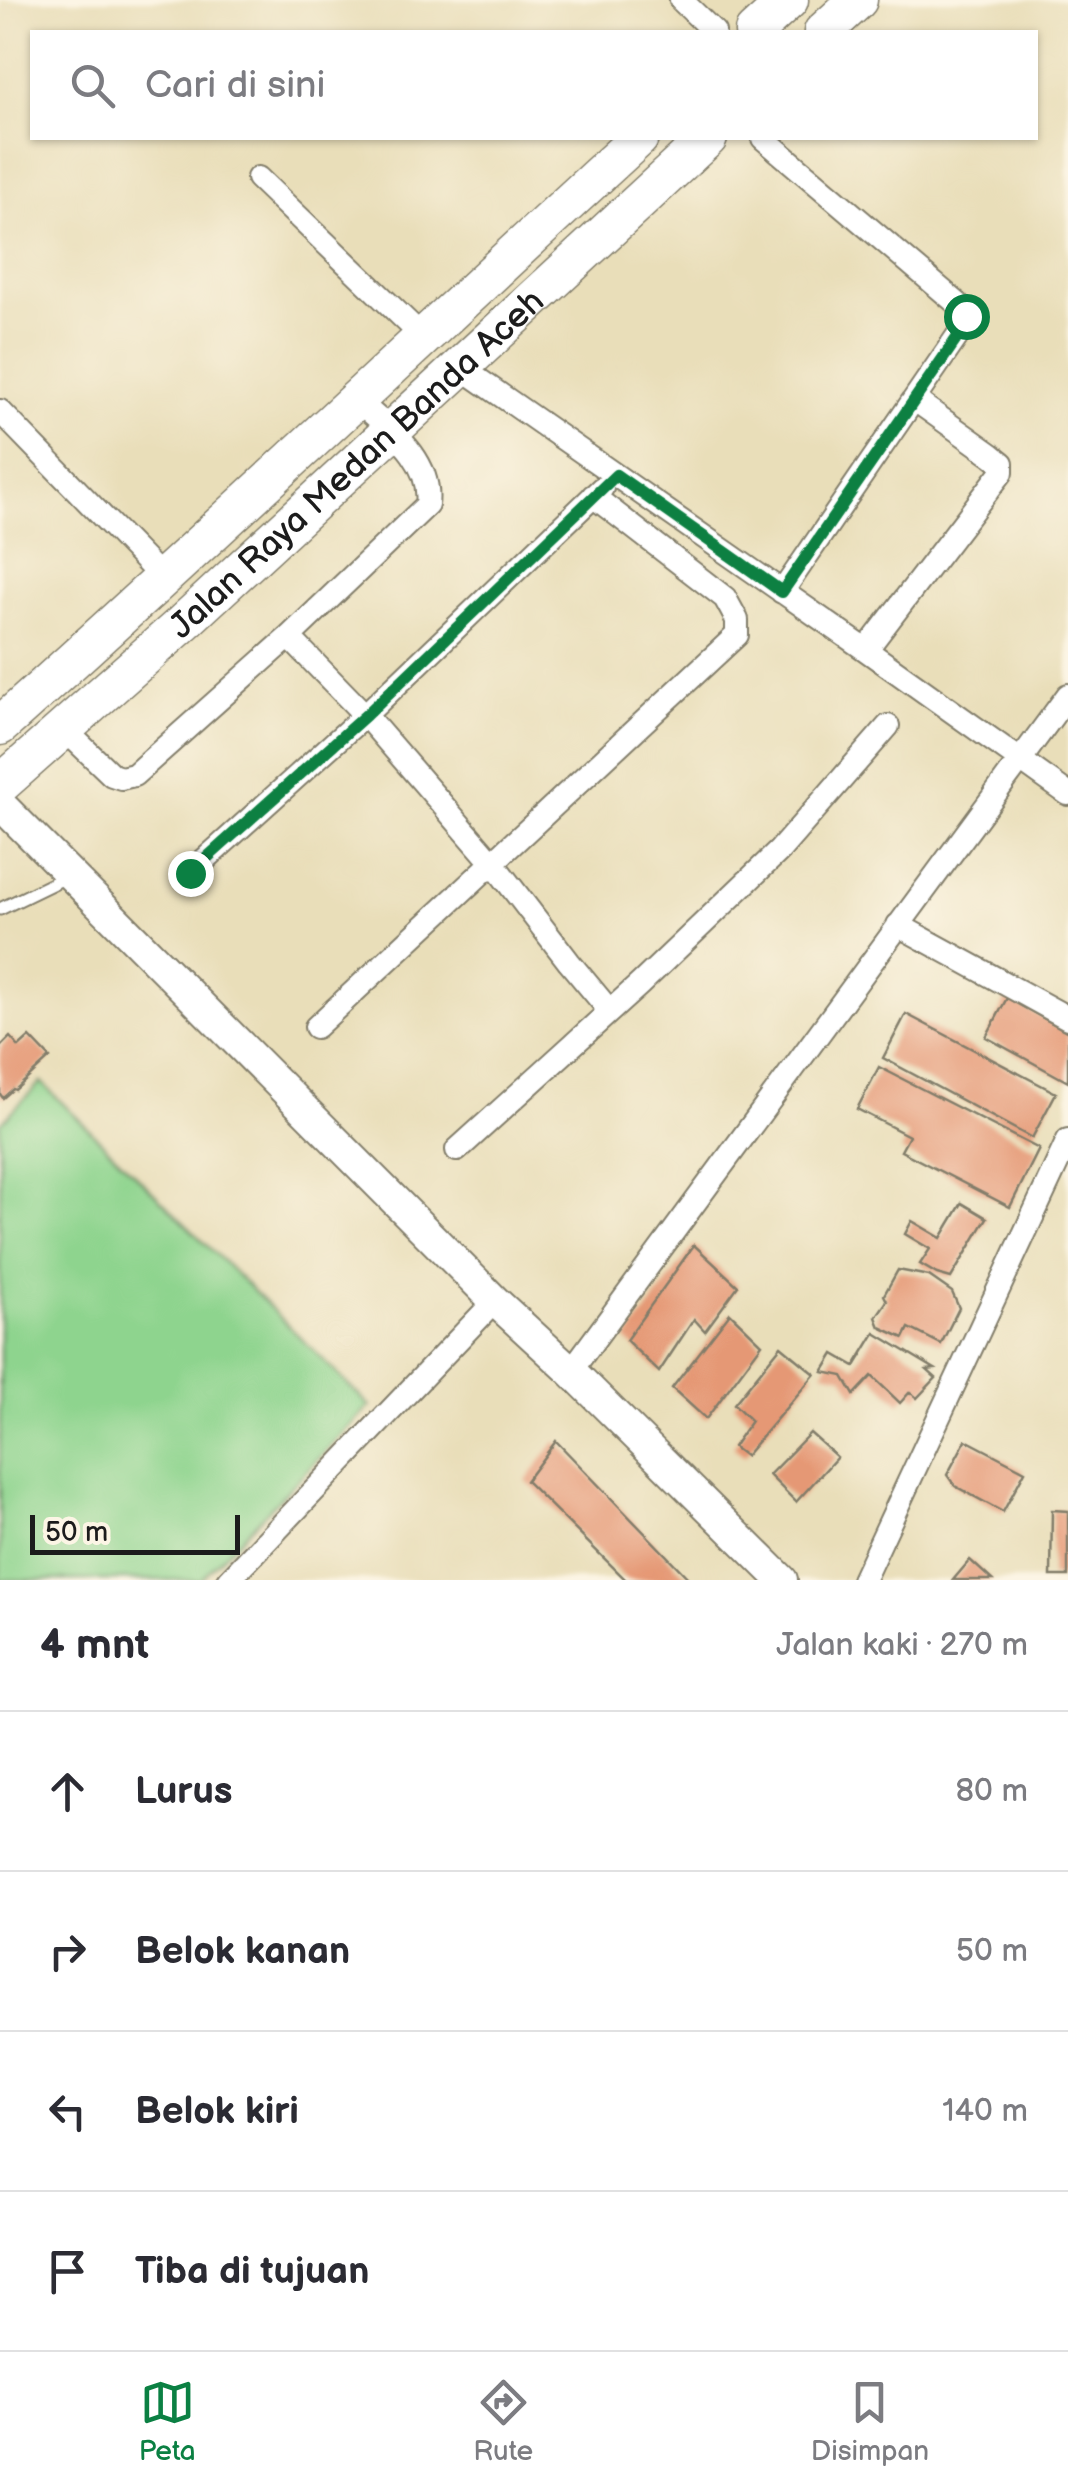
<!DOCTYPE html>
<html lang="id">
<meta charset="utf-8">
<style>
:root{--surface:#fff;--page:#f7f7f7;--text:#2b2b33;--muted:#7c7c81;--line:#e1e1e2;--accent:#0b8043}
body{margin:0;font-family:"Balsamiq Sans",sans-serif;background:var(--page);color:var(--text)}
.scale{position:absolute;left:30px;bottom:25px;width:210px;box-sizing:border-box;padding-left:10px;border:5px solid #1c1c1c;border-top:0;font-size:28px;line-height:35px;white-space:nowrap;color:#1c1c1c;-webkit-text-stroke:8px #fcf5e5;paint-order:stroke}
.stop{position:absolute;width:30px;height:30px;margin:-22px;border:8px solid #0b8043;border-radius:50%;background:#fff}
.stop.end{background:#0b8043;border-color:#fff;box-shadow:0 2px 10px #0008}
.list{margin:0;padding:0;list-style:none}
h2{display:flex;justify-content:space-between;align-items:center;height:130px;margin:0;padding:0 40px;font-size:42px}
h2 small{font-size:32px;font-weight:400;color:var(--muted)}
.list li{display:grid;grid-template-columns:65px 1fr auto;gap:30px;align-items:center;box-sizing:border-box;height:160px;padding:0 40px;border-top:2px solid var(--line)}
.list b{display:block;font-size:38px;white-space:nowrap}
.list em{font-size:32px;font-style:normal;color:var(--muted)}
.icon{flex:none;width:55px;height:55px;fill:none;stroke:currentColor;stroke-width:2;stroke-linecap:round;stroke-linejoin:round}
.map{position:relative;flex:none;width:1068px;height:1580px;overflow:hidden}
.search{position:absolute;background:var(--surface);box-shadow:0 2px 8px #0004;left:30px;right:30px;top:30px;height:110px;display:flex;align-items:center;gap:25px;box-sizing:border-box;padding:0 35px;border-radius:0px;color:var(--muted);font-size:38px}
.sheet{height:770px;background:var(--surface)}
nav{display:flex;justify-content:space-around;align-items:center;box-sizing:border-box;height:140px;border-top:2px solid var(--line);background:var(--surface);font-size:28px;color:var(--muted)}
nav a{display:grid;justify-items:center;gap:5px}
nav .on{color:var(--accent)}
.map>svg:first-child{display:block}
.green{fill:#8ed48e;stroke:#557855;stroke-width:2.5}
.building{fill:#e59875}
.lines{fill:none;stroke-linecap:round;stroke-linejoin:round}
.service-casing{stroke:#827d6a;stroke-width:15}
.minor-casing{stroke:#827d6a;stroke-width:26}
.secondary-casing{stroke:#827d6a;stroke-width:34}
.trunk-casing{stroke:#827d6a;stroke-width:41}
.service{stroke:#fff;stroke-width:11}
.minor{stroke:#fff;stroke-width:22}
.secondary{stroke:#fff;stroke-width:30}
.trunk{stroke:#fff;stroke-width:38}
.route{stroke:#0b8043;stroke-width:12}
.labels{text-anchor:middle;stroke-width:8;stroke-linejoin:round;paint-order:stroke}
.street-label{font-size:35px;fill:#1c1c1c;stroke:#fcf5e5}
</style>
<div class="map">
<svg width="1068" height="1580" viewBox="0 0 1068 1580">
<rect width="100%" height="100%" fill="#fcf5e5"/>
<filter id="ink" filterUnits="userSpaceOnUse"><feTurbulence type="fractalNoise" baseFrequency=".01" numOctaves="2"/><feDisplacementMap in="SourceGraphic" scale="20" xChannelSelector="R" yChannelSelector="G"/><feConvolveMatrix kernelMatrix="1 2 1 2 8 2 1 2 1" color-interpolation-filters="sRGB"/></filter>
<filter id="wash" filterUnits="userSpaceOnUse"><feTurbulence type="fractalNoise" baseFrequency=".0048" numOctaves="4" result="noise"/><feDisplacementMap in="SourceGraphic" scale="40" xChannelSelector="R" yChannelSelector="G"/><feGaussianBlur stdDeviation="2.25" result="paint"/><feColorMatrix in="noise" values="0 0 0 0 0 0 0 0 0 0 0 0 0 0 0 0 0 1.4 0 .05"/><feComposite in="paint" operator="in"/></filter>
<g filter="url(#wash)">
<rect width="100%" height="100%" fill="#e9deb9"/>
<path class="green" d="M41,1082l329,324 -170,174h-200v-456z"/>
<g id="blocks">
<path class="building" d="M1007,998l61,34v50l-82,-45z
M906,1014l150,79 -24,45 -149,-80z
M10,1037l9,10 11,-10 20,21 -35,32 -2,-1 -10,9 -3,-4v-47z
M879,1067l160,82 -29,58 -109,-56 8,-15 -52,-27z
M962,1203l25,15 -36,60 -14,-4 -17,-10 10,-15 -25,-15 7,-13 29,17z
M694,1245l44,41 -33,45 -11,-12 -35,53 -33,-32z
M898,1270l31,6 23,16 7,16 -18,36 -32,-16 -5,10 -24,-11 -4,-10 11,-16 -3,-6z
M730,1313l32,31 -56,75 -34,-31z
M875,1333l60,36 -8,1 9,8 -19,20 -7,-6 -10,11 -28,-27 -18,19 -11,-19 -20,-4 11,-18 21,12z
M781,1346l34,28 -70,82 -12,-9 18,-26 -17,-17z
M810,1433l27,24 -41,45 -27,-27z
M966,1440l59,31 -22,41 -48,-26 -8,-11z
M556,1441l134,139h-64l-100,-99z
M1052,1510l16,1v65h-17z
M970,1560l22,20h-39z"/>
</g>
</g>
<g filter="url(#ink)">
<use href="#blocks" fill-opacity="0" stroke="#827d6a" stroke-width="2.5"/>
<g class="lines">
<g class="service-casing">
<path id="service" d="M0,909l66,-32"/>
</g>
<g class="minor-casing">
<path id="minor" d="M681,0l33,32
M763,138l195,166 5,6 4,12 -185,270
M258,178l164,158
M459,366l407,284 202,144
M0,411l164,169
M289,637l76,78 127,147 77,100 40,48
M866,650l136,-178v-9l-10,-8 -77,-55
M63,728l49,47 9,3 13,-3 155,-138 138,-132c6,-47 -40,-77 -71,-106
M190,873l175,-158 237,-227
M898,925l170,93
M316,1027l421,-392v-15l-12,-22 -132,-102
M457,1150l183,-166 139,-133 109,-125
M571,1371l497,-676
M229,1580l266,-279
M863,1580l205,-440"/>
</g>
<g class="secondary-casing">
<path id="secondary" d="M0,804l495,497 76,70 211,209"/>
</g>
<g class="trunk-casing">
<g id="trunk">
<path d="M754,32l35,-32"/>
<path d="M823,32l35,-32"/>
<path d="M0,726c216,-193 426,-393 639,-588"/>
<path id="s1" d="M0,785l182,-161 526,-486"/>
</g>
</g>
<use href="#service" class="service"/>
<use href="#minor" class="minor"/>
<use href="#secondary" class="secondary"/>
<use href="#trunk" class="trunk"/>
</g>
</g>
<g class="lines" filter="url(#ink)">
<path class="route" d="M190,873l176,-158 250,-240 166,117 182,-264 2,-12"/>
</g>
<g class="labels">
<g class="street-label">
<text dy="12" stroke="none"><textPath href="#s1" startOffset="480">Jalan Raya Medan Banda Aceh</textPath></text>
</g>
</g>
</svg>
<div class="scale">50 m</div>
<div class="stop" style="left:966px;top:316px"></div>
<div class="stop end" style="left:190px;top:873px"></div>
<div class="search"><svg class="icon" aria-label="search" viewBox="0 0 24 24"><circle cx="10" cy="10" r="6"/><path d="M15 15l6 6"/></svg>Cari di sini</div>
</div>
<section class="sheet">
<h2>4 mnt<small>Jalan kaki · 270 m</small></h2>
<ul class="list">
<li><svg class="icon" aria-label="ahead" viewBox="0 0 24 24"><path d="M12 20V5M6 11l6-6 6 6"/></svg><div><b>Lurus</b></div><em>80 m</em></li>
<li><svg class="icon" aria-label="right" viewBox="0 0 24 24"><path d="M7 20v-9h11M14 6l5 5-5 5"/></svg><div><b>Belok kanan</b></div><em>50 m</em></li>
<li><svg class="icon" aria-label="left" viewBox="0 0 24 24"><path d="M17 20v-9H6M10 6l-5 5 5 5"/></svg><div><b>Belok kiri</b></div><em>140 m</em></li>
<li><svg class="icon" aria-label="arrive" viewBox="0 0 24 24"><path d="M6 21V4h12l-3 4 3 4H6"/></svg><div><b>Tiba di tujuan</b></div></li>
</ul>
</section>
<nav>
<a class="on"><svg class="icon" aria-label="map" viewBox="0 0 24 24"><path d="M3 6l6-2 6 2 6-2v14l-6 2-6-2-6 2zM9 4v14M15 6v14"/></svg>Peta</a>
<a><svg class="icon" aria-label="directions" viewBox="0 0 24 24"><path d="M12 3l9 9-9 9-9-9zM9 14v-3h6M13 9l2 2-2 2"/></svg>Rute</a>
<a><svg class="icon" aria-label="saved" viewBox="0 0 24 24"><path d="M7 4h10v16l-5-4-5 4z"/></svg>Disimpan</a>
</nav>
